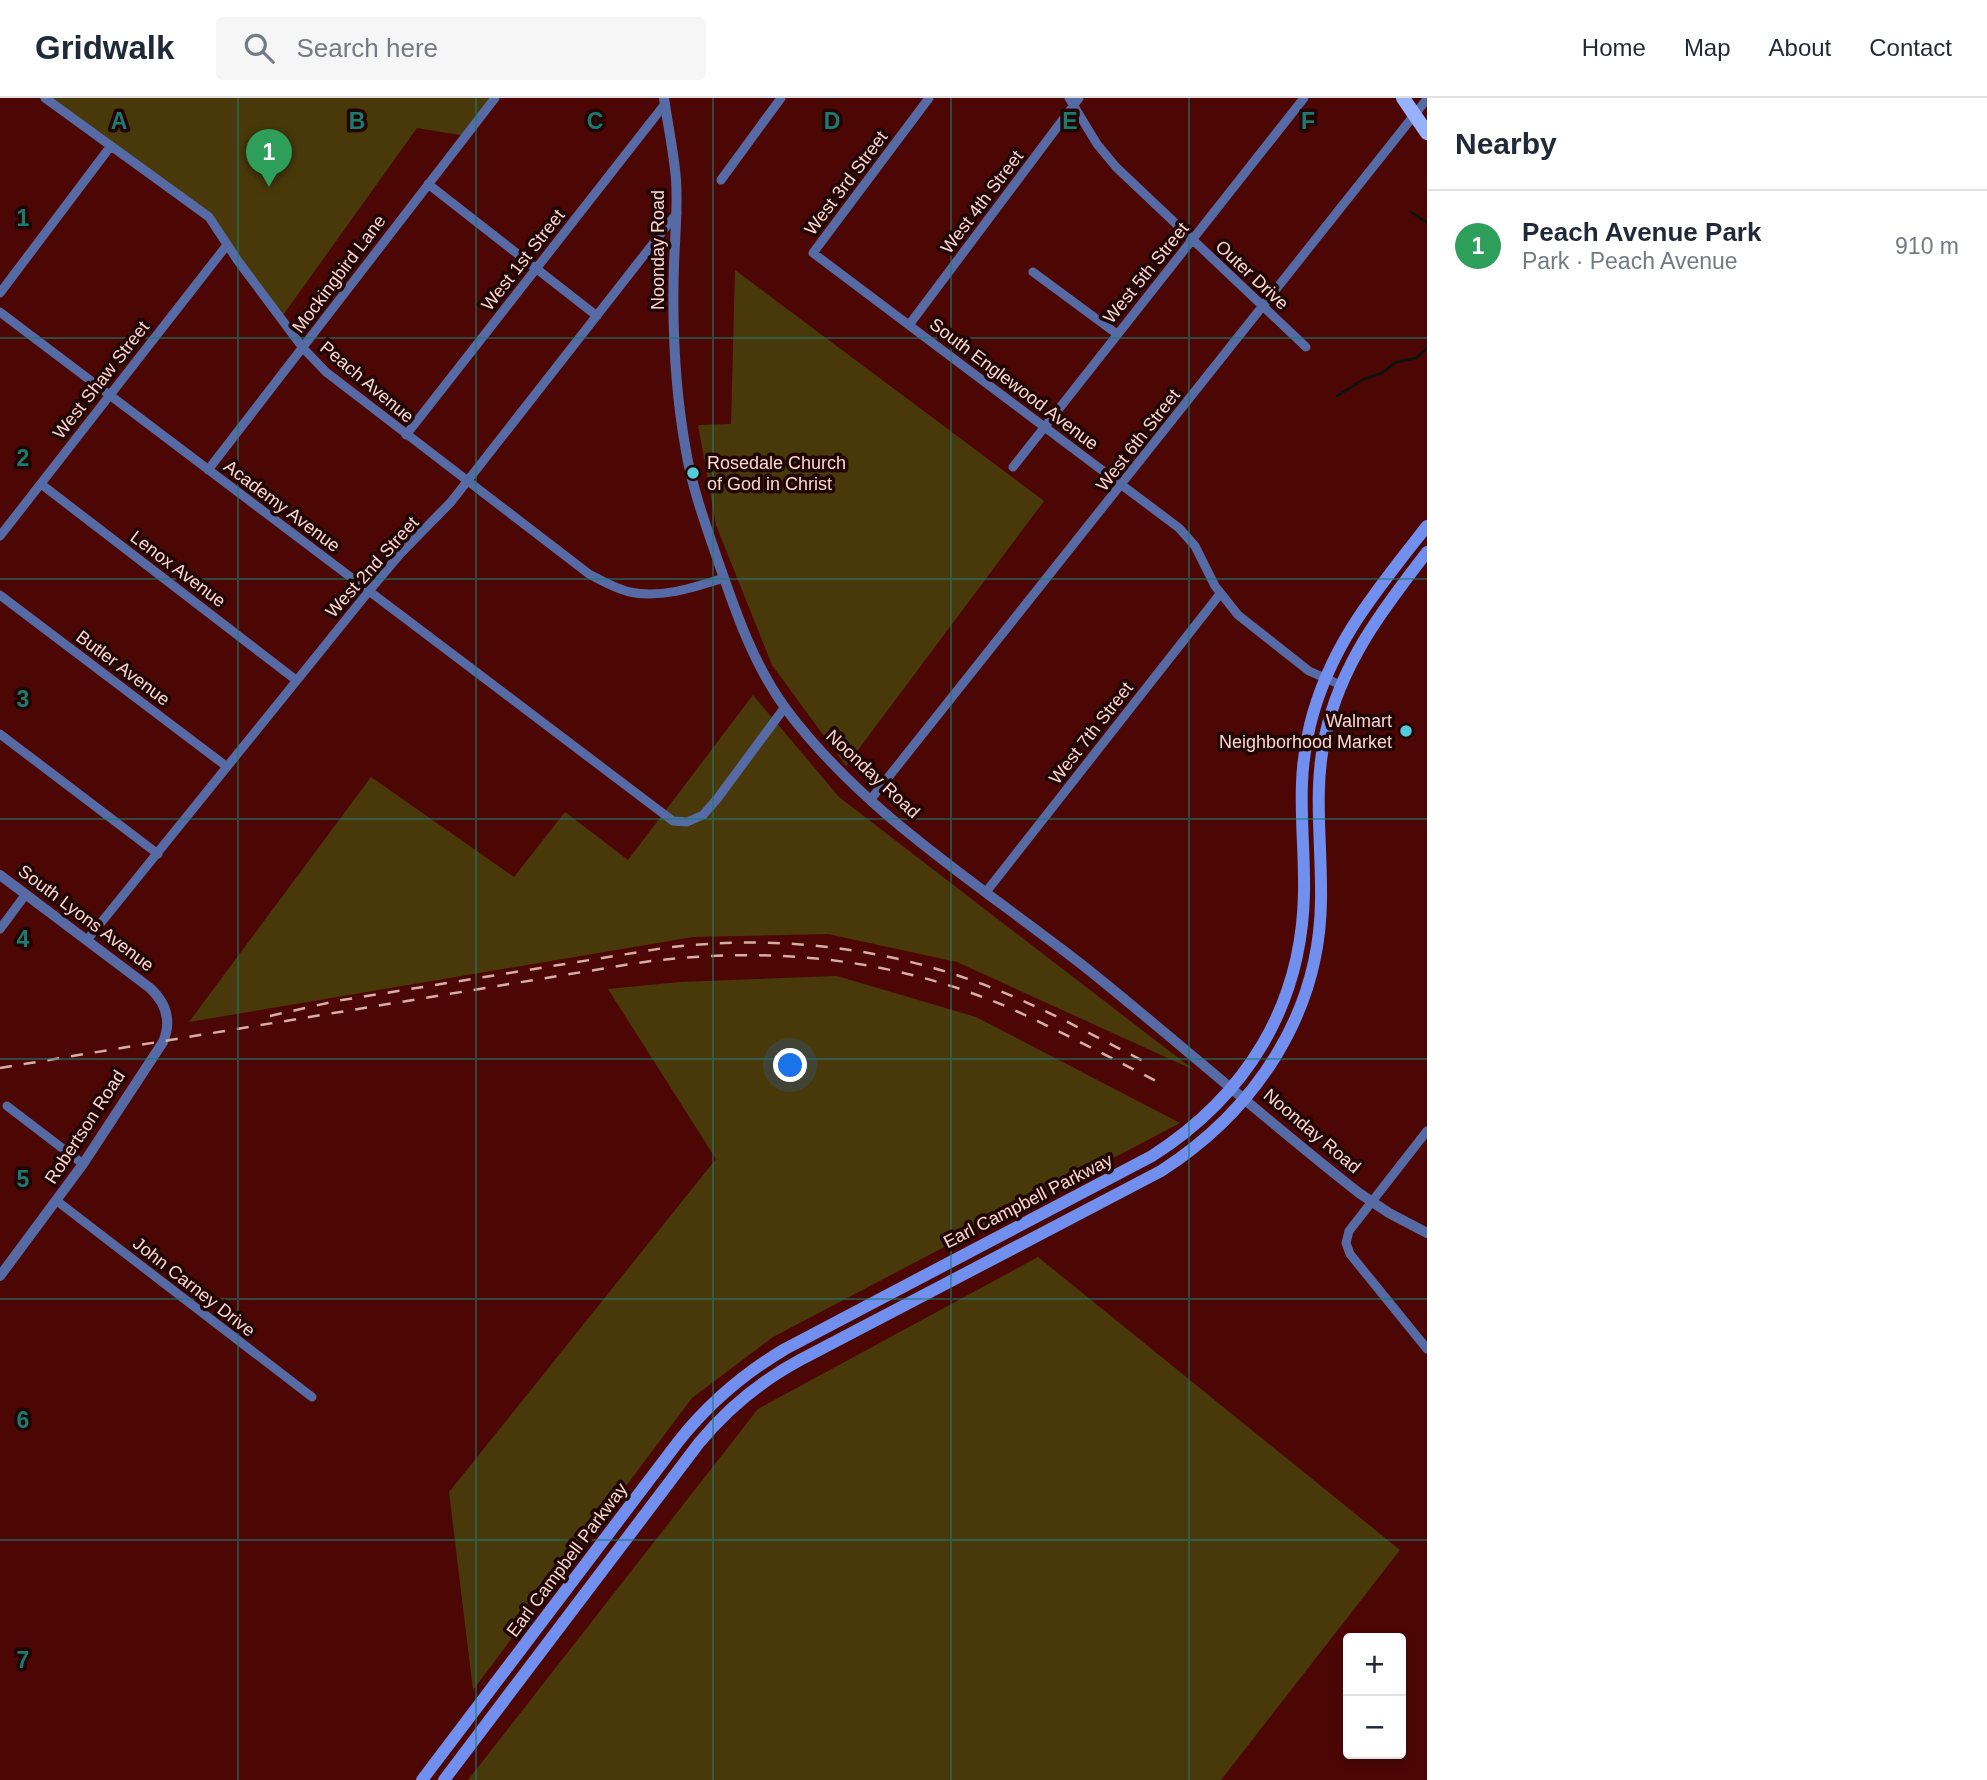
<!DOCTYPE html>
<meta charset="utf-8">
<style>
:root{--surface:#fff;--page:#f6f6f7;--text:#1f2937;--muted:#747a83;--line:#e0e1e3;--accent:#0b8043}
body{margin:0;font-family:Helvetica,sans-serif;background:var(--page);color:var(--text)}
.controls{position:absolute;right:21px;bottom:21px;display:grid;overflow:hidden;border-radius:7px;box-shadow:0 4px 10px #0003}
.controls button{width:63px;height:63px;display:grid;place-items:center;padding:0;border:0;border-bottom:2px solid var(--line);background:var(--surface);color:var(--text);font:35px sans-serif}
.you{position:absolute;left:791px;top:968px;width:24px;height:24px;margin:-18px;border:5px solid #fff;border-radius:50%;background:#1a73e8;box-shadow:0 0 0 10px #1a73e833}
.badge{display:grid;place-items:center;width:46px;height:46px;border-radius:50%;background:var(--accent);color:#fff;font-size:23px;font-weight:700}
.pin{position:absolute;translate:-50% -58px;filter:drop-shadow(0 2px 4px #0008)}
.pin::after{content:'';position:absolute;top:37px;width:24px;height:21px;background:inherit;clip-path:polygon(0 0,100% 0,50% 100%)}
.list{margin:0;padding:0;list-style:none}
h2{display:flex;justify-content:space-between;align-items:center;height:91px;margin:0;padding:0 28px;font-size:30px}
h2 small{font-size:23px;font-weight:400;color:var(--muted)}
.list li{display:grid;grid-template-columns:46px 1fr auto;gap:21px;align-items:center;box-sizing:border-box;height:112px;padding:0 28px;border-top:2px solid var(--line)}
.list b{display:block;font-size:26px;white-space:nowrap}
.list p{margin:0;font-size:23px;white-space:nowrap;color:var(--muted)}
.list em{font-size:23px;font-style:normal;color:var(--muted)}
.icon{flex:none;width:38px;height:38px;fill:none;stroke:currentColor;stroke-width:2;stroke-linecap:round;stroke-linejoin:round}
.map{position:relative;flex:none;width:1427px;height:1682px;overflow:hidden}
header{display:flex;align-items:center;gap:42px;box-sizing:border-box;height:98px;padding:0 35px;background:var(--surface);border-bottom:2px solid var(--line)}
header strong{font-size:33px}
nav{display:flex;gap:38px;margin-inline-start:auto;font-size:24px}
.search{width:490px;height:63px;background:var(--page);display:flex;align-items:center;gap:18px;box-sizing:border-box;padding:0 24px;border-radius:7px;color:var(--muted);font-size:26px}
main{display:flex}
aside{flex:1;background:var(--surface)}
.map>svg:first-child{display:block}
.green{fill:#49390a}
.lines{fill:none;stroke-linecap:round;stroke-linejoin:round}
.stream{stroke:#07150a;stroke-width:2.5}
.minor{stroke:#566aa5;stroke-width:9}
.tertiary{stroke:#566aa5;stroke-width:10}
.secondary{stroke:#718fef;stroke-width:12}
.primary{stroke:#97b1fb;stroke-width:14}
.rail{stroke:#d8ada8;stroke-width:2.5;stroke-dasharray:12 12;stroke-linecap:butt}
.grid{fill:none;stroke:#1b7b73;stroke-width:2;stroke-opacity:0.55}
.poi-dot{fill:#54cadd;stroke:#210503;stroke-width:2.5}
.labels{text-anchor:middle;stroke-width:7;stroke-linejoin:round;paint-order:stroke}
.street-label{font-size:18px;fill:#fbd7d2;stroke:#210503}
.poi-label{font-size:18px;fill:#fbd7d2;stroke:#210503;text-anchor:start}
.grid-label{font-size:23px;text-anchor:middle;font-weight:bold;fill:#1b7b73;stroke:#210503;stroke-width:7;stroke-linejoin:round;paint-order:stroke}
</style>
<header>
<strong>Gridwalk</strong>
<div class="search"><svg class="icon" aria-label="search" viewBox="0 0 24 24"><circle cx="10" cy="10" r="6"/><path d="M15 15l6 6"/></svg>Search here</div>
<nav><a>Home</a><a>Map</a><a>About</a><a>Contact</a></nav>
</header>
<main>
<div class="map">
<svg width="1427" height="1682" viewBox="0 0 1427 1682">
<rect width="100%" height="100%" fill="#4c0704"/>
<path class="green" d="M45,0h450l-29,38 -49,-8 -136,190 -64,-91z
M735,172l309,231 -198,265 -74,-101 -56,-140 -18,-100 33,-1z
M753,597l86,102 355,273 -237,-108 -129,-28 -135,3 -504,85 182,-245 143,100 51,-65 63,48z
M837,878l139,41 204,106 -407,214 -81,61 -219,292 -24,-198 267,-333 -108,-170 72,-7z
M1038,1159l362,293 -179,230h-753l290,-371z"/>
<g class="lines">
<path class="stream" d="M1411,114l16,11
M1337,298l27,-17 18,-6 14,-11 20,-4 11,-10"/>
<path class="minor" d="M45,0l164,119 29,44 65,87 23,24 263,202c13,7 27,15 41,18 31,7 65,-5 94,-14
M929,0l-116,155 366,275 16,18 20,40 23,29 71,56 32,14
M1069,0l28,46 19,23 190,180
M721,82l60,-82
M428,86l169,132
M1033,174l84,62
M0,195l110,-146
M0,214l673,509 14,1 16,-7 14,-16 68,-92
M909,227l170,-227
M406,337l259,-331
M1013,369l291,-369
M208,372l287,-372
M41,386l255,196
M0,438l227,-291
M0,497l226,171
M0,636l158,120
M871,701l556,-700
M986,794l234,-298
M0,831l26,-35
M87,842l282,-349 31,-37 51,-52 226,-289
M7,1008l76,58
M1427,1033l-78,100 -3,12 4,11 77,95
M57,1103l255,196"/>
<path class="tertiary" d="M664,0c4,28 10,55 12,82 2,28 -1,56 -2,84 -2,61 1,126 12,187 6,36 19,72 31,107 18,52 36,106 69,151 78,105 197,178 299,258 92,74 181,153 274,226l30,20 38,20
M0,777l150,113c16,15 22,33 13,54l-80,122 -83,112"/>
<path class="secondary" d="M422,1682l256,-338c30,-38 65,-68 107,-93l367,-193c94,-60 150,-150 152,-263 1,-60 -9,-107 6,-168 20,-81 67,-135 117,-199
M444,1682l255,-337c28,-34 62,-62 101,-83l361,-189c94,-60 159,-157 160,-271 1,-56 -8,-109 4,-164 16,-73 58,-127 102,-184"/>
<path class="primary" d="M1403,0l24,35"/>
<path class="rail" d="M270,918l66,-15 328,-53c111,-14 226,-1 331,41 53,21 103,49 154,75
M0,970l637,-105c128,-18 256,-6 375,46 50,23 99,49 148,74"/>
</g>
<path class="grid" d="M238,0v1682M476,0v1682M713,0v1682M951,0v1682M1189,0v1682M0,240h1427M0,481h1427M0,721h1427M0,961h1427M0,1201h1427M0,1442h1427"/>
<g class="poi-dot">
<circle cx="693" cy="375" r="7"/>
<circle cx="1406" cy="633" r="7"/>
</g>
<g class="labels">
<g class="street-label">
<text transform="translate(846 85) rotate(-53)" y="6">West 3rd Street</text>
<text transform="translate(982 104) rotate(-53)" y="6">West 4th Street</text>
<text transform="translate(658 152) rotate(-90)" y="6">Noonday Road</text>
<text transform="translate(523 162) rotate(-52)" y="6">West 1st Street</text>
<text transform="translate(1146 175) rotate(-51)" y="6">West 5th Street</text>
<text transform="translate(339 176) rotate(-53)" y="6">Mockingbird Lane</text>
<text transform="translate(1252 177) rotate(43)" y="6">Outer Drive</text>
<text transform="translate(101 282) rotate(-52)" y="6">West Shaw Street</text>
<text transform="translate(367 284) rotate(40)" y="6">Peach Avenue</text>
<text transform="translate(1014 286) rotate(37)" y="6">South Englewood Avenue</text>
<text transform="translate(1138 342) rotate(-52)" y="6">West 6th Street</text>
<text transform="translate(282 408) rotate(37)" y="6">Academy Avenue</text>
<text transform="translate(372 469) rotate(-48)" y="6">West 2nd Street</text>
<text transform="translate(178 471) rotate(37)" y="6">Lenox Avenue</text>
<text transform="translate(123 570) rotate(37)" y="6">Butler Avenue</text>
<text transform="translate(1091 635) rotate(-52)" y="6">West 7th Street</text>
<text transform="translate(873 676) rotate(43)" y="6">Noonday Road</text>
<text transform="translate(86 820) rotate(37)" y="6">South Lyons Avenue</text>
<text transform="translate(85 1029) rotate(-57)" y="6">Robertson Road</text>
<text transform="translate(1312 1033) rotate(40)" y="6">Noonday Road</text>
<text transform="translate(1028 1103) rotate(-27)" y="6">Earl Campbell Parkway</text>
<text transform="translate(194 1189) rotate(38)" y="6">John Carney Drive</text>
<text transform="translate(567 1462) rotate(-53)" y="6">Earl Campbell Parkway</text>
</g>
<g class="poi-label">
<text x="707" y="371">Rosedale Church<tspan x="707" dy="21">of God in Christ</tspan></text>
<text x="1392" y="629" text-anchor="end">Walmart<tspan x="1392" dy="21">Neighborhood Market</tspan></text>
</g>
</g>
<g class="grid-label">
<text x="119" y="31">A</text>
<text x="357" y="31">B</text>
<text x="595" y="31">C</text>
<text x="832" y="31">D</text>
<text x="1070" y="31">E</text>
<text x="1308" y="31">F</text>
<text x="23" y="128">1</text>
<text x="23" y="368">2</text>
<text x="23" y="609">3</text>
<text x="23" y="849">4</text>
<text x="23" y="1089">5</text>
<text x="23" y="1330">6</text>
<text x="23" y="1570">7</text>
</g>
</svg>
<div class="controls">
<button>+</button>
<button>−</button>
</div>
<div class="you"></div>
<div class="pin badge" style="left:269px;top:89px;background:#2e9e5b">1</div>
</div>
<aside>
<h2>Nearby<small></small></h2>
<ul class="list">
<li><span class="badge" style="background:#2e9e5b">1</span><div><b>Peach Avenue Park</b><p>Park · Peach Avenue</p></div><em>910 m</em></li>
</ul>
</aside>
</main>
